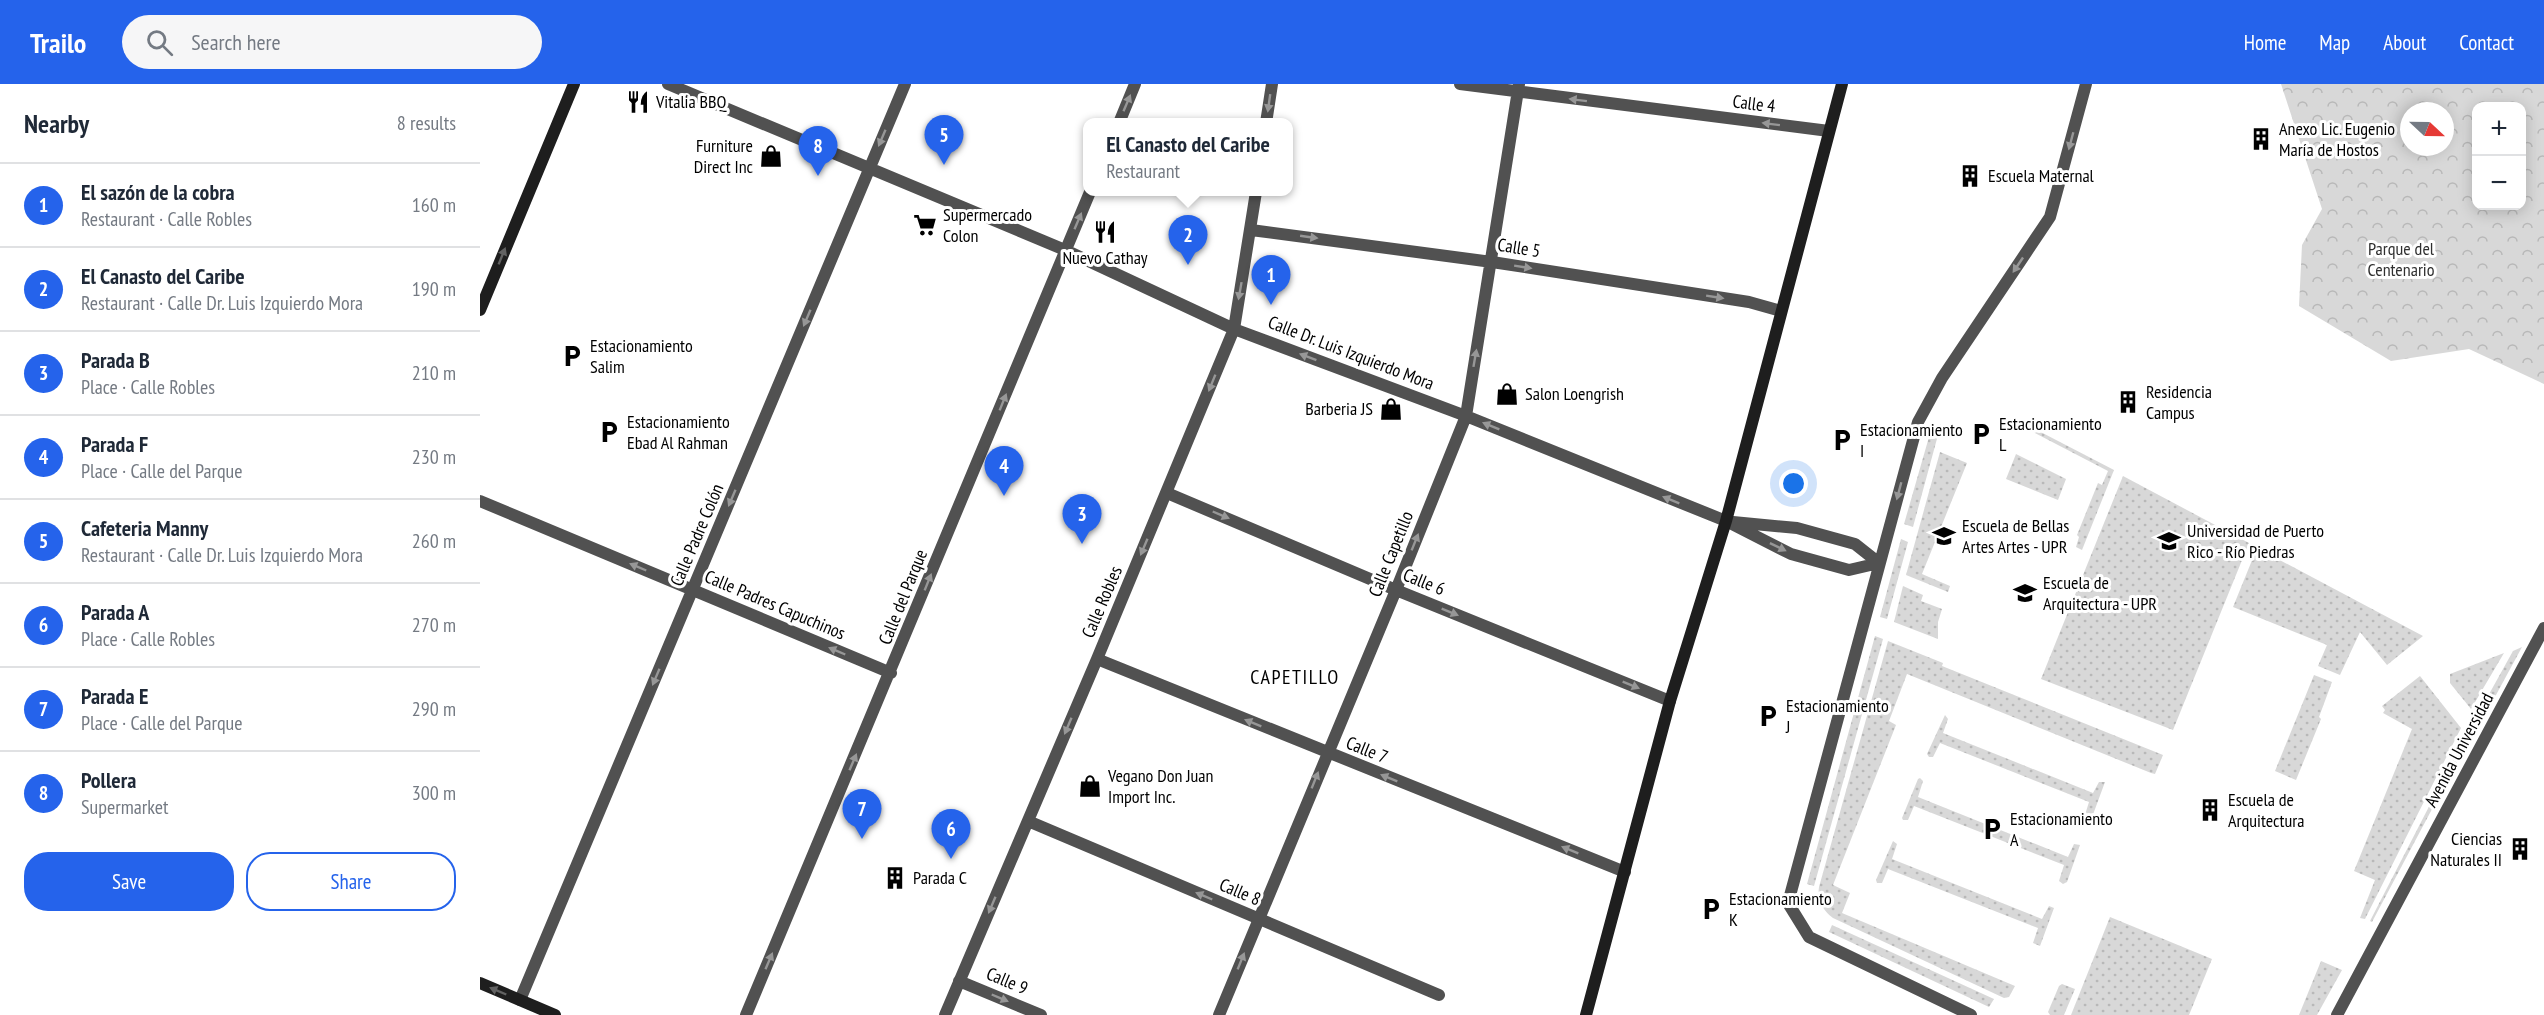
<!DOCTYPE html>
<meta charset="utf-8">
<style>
:root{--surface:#fff;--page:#f6f6f7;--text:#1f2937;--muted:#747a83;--line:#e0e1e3;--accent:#2563eb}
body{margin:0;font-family:"PT Sans Narrow",sans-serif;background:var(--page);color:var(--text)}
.controls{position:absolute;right:18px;top:18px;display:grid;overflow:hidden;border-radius:12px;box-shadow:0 3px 15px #0003}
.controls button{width:54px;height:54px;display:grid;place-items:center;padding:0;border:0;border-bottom:2px solid var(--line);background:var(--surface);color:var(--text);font:30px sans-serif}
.compass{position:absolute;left:1920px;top:18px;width:54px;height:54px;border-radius:50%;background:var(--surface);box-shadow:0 3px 15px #0003;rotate:112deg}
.you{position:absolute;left:1314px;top:400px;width:21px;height:21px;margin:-15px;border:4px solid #fff;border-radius:50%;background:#1a73e8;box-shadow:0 0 0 9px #1a73e833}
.badge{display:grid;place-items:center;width:39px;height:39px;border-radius:50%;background:var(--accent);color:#fff;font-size:20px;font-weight:700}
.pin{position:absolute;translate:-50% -50px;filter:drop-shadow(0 2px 3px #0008)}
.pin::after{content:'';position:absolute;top:32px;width:21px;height:18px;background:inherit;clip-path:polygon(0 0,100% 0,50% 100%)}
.popup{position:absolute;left:603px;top:34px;width:210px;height:78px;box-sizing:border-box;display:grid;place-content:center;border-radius:12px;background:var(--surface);filter:drop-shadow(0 2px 4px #0005);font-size:20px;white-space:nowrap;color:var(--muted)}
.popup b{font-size:22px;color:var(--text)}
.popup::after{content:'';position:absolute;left:50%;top:100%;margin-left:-12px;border:12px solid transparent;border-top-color:var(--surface)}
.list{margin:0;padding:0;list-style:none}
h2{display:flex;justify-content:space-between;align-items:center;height:78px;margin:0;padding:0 24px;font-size:26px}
h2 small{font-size:20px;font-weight:400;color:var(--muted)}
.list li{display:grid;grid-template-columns:39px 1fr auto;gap:18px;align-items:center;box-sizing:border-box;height:84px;padding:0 24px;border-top:2px solid var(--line)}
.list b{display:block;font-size:22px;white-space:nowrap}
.list p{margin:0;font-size:20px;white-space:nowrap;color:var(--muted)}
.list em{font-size:20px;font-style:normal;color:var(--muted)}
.actions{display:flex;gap:12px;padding:18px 24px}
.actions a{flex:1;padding:14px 0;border:2px solid var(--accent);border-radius:24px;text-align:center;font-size:21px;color:var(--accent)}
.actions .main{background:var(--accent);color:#fff}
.icon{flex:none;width:33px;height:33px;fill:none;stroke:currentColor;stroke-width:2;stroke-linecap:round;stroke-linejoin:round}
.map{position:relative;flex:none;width:2064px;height:931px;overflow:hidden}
header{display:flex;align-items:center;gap:36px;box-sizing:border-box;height:84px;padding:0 30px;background:var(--accent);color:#fff}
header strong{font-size:28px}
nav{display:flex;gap:33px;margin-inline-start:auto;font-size:21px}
.search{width:420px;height:54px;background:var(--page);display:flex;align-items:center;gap:15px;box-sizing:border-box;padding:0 21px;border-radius:33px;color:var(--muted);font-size:22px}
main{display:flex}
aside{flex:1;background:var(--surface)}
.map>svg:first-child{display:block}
.grass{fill:url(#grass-dots)}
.park{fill:url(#park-crowns);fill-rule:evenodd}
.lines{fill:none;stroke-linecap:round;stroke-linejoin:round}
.street{stroke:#515151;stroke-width:12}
.secondary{stroke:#1e1e1e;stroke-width:12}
.oneway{fill:#979797}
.oneway2{fill:#626262}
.labels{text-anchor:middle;stroke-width:6;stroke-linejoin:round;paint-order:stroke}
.poi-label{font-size:18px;fill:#000;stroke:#fff;text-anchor:start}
.street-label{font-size:18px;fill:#000;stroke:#fff}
.park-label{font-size:18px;fill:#2f2f2f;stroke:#fff}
.neighbourhood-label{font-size:20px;letter-spacing:1.5px;fill:#000;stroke:#fff}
</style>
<header>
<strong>Trailo</strong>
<div class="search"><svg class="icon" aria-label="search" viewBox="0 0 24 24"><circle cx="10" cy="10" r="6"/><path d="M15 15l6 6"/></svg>Search here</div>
<nav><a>Home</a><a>Map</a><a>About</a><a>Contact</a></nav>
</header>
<main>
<aside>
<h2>Nearby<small>8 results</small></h2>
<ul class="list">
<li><span class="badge">1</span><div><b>El sazón de la cobra</b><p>Restaurant · Calle Robles</p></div><em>160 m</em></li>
<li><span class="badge">2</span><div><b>El Canasto del Caribe</b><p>Restaurant · Calle Dr. Luis Izquierdo Mora</p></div><em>190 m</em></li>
<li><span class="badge">3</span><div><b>Parada B</b><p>Place · Calle Robles</p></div><em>210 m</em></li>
<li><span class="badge">4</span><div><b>Parada F</b><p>Place · Calle del Parque</p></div><em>230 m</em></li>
<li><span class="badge">5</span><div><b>Cafeteria Manny</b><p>Restaurant · Calle Dr. Luis Izquierdo Mora</p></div><em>260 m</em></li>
<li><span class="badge">6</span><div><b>Parada A</b><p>Place · Calle Robles</p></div><em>270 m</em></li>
<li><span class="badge">7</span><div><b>Parada E</b><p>Place · Calle del Parque</p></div><em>290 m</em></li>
<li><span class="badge">8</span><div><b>Pollera</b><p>Supermarket</p></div><em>300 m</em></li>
</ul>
<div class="actions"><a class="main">Save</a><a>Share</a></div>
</aside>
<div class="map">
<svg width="2064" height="931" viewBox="0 0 2064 931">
<defs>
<pattern id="grass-dots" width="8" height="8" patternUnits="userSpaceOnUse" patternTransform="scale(1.5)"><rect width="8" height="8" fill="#d8d8d8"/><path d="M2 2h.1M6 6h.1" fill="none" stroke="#b8b8b8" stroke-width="1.8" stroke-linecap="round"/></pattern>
<pattern id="park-crowns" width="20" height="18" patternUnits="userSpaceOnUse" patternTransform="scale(1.5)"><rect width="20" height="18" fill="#d8d8d8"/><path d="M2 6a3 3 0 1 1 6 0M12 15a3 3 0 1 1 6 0" fill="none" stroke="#b8b8b8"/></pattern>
</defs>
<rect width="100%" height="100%" fill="#fff"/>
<path class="grass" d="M1461,340l-28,103 -9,-3 27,-94z
M1549,342l85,44 -32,80 -6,-3 3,-10 -2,-2 21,-52 4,2 6,-14 -81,-42z
M1460,368l27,11 -45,111 28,12 -2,6 -42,-17z
M1536,370l50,25 -8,21 -52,-21z
M1643,392l126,67 -76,187 -132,-51z
M1421,455l7,3 -21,77 -7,-2z
M1777,464l166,88 -36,29 -27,-33 -20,43 -22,-9 9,-21 -94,-38z
M1423,502l20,9 -2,6 21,8 -4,13v17l-44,-17z
M1395,552l8,3 -69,247 -7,-2z
M1408,557l55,22 -1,3 221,89 -8,19 -4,-1 -244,-99 -18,47 7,4 -63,160 17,8 -8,20 173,73 -6,11 -5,1 -171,-80c-10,-8 -16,-17 -14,-31z
M2042,563l-39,72 -5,-5 35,-63z
M2024,569l-33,56 -21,-26v-9z
M1834,591l18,7 -13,35 2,2 -25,61 -21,-9z
M1940,592l41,52 -96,191 -5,-1 15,-38 -21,-9 58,-142 -29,-16 2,-3 -3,-4z
M1465,631l3,4 -5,14 150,60 6,-11h6l-14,38 -7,-2 5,-16 -149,-59 -7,14h-4l-2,-3z
M1989,645l4,3 -101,190 -2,-1z
M1440,694l3,3 -5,16 150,60 6,-13 6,1 -13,37 -4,2 -4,-3 5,-16 -150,-59 -6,14h-5l-1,-2 16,-39z
M1413,757l4,3 -5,15 150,60 7,-13 5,2 -14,38 -7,-3 5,-15 -150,-59 -6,14h-5l-1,-3z
M1630,833l102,42 -23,56h-118z
M1352,841l162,74 -5,8 -160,-75z
M1841,877l21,9 -25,45h-18z
M1582,900l13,5 -11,26h-14l-2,-3 11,-26z"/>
<path class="park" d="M1801,0h263v300l-75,-35 -78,12 -92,-55 3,-61 20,-36zM1996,22h46v100h-46zM1929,27h36v36h-36z"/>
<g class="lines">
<path class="street" d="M188,0l397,166 169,79 232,87 260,105 65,33 58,16 30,-7
M980,0l369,47
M639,39l16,-39
M786,39l6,-39
M771,146l241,32 257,40 32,9
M687,409l229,97 274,111
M0,417l411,172
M1253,438l64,6 58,16 24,19
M617,575l528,213
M548,737l411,174
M479,897l82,34
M40,916l385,-916
M266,931l344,-823
M465,931l152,-356 137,-330 22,-137
M739,931l177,-425 70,-174 53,-332
M1491,931l-162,-78 -21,-34 130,-481 24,-44 108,-161 36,-133
M1857,931l207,-387"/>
<path class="secondary" d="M0,226l94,-226
M0,899l75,32
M1106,931l84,-314 56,-180 116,-437"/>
</g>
<defs><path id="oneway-solid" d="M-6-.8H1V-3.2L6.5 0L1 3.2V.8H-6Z" transform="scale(1.5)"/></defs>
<g class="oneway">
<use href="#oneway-solid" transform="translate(1098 16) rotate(-173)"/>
<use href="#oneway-solid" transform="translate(647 19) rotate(-67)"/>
<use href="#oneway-solid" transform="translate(789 19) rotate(98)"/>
<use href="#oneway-solid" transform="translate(1291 40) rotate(-173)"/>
<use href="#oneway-solid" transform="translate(402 54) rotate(113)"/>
<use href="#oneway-solid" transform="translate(1591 57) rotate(105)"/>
<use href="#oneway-solid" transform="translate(598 137) rotate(-67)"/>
<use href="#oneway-solid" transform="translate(829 153) rotate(8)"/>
<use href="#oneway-solid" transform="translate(1538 181) rotate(124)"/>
<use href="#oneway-solid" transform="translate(1043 183) rotate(9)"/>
<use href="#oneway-solid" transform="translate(760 207) rotate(100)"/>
<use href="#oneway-solid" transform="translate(1235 213) rotate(9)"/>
<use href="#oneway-solid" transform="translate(327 234) rotate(113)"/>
<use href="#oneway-solid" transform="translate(828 273) rotate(-159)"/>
<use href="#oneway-solid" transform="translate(995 274) rotate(-80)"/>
<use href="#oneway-solid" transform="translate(732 299) rotate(112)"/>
<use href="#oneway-solid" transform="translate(523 318) rotate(-68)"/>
<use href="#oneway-solid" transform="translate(1011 342) rotate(-158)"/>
<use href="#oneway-solid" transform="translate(1419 407) rotate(105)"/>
<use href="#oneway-solid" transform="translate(252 414) rotate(113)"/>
<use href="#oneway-solid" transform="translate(1191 416) rotate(-158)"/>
<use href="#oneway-solid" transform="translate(741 431) rotate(23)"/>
<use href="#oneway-solid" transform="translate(935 458) rotate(-68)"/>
<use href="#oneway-solid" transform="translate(664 463) rotate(113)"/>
<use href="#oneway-solid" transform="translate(1298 463) rotate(26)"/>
<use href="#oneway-solid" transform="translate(158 483) rotate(-157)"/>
<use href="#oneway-solid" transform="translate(448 498) rotate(-68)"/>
<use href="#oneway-solid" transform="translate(970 528) rotate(22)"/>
<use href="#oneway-solid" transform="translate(357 567) rotate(-157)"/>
<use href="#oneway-solid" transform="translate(176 593) rotate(113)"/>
<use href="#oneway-solid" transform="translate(1151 601) rotate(22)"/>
<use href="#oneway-solid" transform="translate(773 639) rotate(-158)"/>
<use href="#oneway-solid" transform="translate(588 642) rotate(113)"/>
<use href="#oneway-solid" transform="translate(373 678) rotate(-67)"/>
<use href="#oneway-solid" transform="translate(909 694) rotate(-158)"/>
<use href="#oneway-solid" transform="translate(835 696) rotate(-68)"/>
<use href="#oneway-solid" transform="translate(1090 766) rotate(-158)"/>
<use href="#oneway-solid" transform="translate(724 812) rotate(-157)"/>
<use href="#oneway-solid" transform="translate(512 821) rotate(113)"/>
<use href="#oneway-solid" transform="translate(289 877) rotate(-67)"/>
<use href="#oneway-solid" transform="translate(761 877) rotate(-68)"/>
<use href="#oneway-solid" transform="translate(520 914) rotate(23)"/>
</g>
<g class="oneway2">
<use href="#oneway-solid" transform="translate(22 172) rotate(-68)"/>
<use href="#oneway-solid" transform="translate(18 907) rotate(-157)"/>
</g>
<defs>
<g id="restaurant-bare" transform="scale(1.8)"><path d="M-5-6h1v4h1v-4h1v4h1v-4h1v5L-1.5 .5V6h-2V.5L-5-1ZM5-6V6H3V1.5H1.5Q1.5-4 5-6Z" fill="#000" stroke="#fff" stroke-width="2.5" paint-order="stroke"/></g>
<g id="building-bare" transform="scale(1.8)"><path d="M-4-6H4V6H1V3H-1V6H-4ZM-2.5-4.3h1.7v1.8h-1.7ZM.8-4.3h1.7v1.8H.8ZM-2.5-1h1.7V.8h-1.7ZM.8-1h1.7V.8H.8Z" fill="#000" stroke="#fff" stroke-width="2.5" paint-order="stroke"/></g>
<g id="shop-bare" transform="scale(1.8)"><path d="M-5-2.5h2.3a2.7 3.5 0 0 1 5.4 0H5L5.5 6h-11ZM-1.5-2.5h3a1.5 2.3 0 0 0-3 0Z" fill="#000" stroke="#fff" stroke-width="2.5" paint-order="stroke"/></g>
<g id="supermarket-bare" transform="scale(1.8)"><path d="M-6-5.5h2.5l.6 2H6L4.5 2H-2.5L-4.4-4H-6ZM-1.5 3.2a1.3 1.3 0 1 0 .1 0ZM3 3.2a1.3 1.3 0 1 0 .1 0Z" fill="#000" stroke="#fff" stroke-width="2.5" paint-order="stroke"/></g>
<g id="parking-bare" transform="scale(1.8)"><path d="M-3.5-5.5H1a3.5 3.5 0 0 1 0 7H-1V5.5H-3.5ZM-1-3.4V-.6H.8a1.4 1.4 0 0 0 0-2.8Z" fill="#000" stroke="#fff" stroke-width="2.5" paint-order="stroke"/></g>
<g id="university-bare" transform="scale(1.8)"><path d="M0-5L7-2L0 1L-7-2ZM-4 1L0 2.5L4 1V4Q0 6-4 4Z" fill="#000" stroke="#fff" stroke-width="2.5" paint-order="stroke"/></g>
</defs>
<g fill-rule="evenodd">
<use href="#restaurant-bare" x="158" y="18"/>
<use href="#building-bare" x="1781" y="55"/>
<use href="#shop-bare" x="291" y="72"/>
<use href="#building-bare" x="1490" y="92"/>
<use href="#supermarket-bare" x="445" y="141"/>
<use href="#restaurant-bare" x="625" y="148"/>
<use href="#parking-bare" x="92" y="272"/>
<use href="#shop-bare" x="1027" y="310"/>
<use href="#building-bare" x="1648" y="318"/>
<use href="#shop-bare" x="911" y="325"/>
<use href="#parking-bare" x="129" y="348"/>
<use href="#parking-bare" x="1501" y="350"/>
<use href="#parking-bare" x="1362" y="356"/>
<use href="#university-bare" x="1464" y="452"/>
<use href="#university-bare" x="1689" y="457"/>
<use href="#university-bare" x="1545" y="509"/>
<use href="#parking-bare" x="1288" y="632"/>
<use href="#shop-bare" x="610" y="702"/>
<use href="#building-bare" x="1730" y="726"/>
<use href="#parking-bare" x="1512" y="745"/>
<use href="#building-bare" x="2040" y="765"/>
<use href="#building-bare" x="415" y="794"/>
<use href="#parking-bare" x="1231" y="825"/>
</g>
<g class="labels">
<g class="poi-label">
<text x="176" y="24">Vitalia BBQ</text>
<text x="1799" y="51">Anexo Lic. Eugenio<tspan x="1799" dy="21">María de Hostos</tspan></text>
<text x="273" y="68" text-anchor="end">Furniture<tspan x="273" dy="21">Direct Inc</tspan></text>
<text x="1508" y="98">Escuela Maternal</text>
<text x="463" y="137">Supermercado<tspan x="463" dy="21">Colon</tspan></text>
<text x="625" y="180" text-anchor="middle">Nuevo Cathay</text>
<text x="110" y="268">Estacionamiento<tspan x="110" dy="21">Salim</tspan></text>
<text x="1666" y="314">Residencia<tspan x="1666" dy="21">Campus</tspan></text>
<text x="1045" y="316">Salon Loengrish</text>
<text x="893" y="331" text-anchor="end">Barberia JS</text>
<text x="147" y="344">Estacionamiento<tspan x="147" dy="21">Ebad Al Rahman</tspan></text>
<text x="1519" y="346">Estacionamiento<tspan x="1519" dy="21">L</tspan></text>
<text x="1380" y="352">Estacionamiento<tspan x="1380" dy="21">I</tspan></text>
<text x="1482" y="448">Escuela de Bellas<tspan x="1482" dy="21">Artes Artes - UPR</tspan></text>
<text x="1707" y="453">Universidad de Puerto<tspan x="1707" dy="21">Rico - Río Piedras</tspan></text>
<text x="1563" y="505">Escuela de<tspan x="1563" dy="21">Arquitectura - UPR</tspan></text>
<text x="1306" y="628">Estacionamiento<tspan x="1306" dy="21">J</tspan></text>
<text x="628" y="698">Vegano Don Juan<tspan x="628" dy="21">Import Inc.</tspan></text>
<text x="1748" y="722">Escuela de<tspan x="1748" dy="21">Arquitectura</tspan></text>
<text x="1530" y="741">Estacionamiento<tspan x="1530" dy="21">A</tspan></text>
<text x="2022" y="761" text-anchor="end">Ciencias<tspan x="2022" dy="21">Naturales II</tspan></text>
<text x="433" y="800">Parada C</text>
<text x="1249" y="821">Estacionamiento<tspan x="1249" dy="21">K</tspan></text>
</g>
<g class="street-label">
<text transform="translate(1274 20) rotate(7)" y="6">Calle 4</text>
<text transform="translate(1039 164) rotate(9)" y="6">Calle 5</text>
<text transform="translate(871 269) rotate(21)" y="6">Calle Dr. Luis Izquierdo Mora</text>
<text transform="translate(217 451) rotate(-67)" y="6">Calle Padre Colón</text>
<text transform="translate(911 470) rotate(-68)" y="6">Calle Capetillo</text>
<text transform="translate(944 498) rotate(22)" y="6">Calle 6</text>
<text transform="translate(423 513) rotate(-68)" y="6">Calle del Parque</text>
<text transform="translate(622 518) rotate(-67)" y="6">Calle Robles</text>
<text transform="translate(295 521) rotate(23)" y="6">Calle Padres Capuchinos</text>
<text transform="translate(887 666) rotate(22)" y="6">Calle 7</text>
<text transform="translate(1979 666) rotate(-62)" y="6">Avenida Universidad</text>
<text transform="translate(760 808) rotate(23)" y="6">Calle 8</text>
<text transform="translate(527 897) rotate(23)" y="6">Calle 9</text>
</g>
<g class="park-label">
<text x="1921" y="171">Parque del<tspan x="1921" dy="21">Centenario</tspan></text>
</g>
<g class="neighbourhood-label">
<text x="815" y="600">CAPETILLO</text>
</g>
</g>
</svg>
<div class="controls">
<button>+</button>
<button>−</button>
</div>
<svg class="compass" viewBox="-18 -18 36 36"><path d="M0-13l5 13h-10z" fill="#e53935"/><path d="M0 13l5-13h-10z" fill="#747a83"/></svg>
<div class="you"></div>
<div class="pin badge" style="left:791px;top:221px">1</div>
<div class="pin badge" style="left:708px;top:181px">2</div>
<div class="popup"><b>El Canasto del Caribe</b>Restaurant</div>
<div class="pin badge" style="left:602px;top:460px">3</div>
<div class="pin badge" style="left:524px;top:412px">4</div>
<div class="pin badge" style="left:464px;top:81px">5</div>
<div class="pin badge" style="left:471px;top:775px">6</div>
<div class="pin badge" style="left:382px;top:755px">7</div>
<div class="pin badge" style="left:338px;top:92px">8</div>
</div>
</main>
